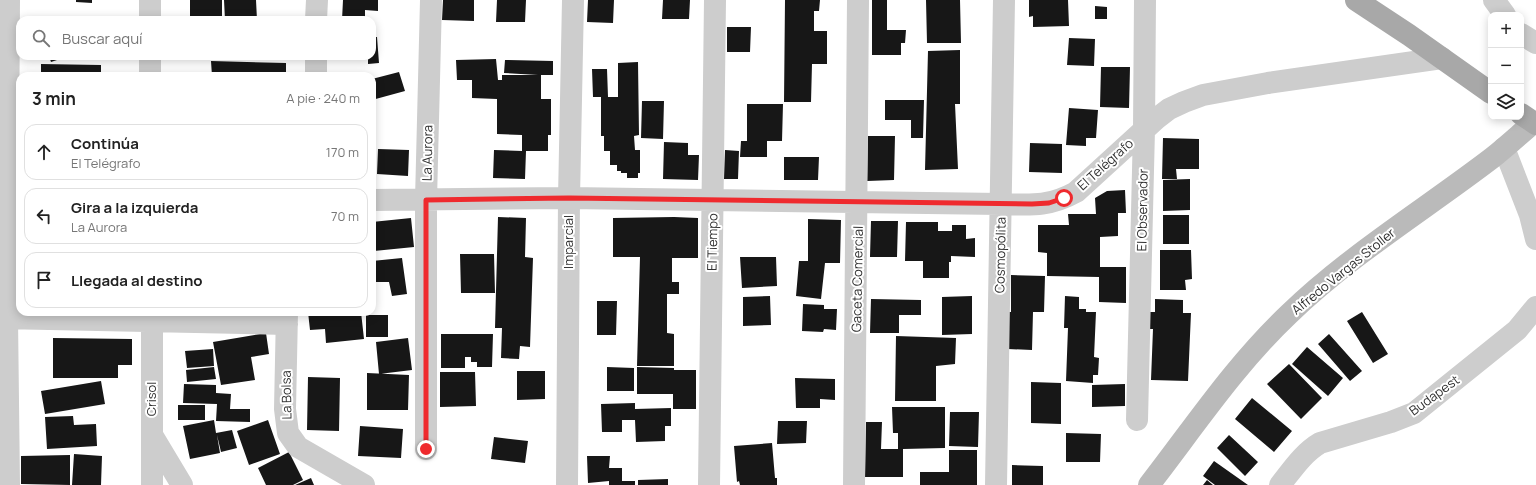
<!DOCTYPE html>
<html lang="es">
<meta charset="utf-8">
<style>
:root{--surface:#fff;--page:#f6f6f6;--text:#222;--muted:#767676;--line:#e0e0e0}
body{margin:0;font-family:Manrope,sans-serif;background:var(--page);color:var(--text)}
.controls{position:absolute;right:12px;top:12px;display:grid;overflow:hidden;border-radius:8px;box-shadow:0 2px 10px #0003}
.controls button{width:36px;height:36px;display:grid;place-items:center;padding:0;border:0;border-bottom:1px solid var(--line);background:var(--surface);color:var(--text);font:20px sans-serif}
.stop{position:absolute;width:12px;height:12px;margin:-9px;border:3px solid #ef2a2e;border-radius:50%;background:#fff}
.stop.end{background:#ef2a2e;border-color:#fff;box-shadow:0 1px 4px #0008}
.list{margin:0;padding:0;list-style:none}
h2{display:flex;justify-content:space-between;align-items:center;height:52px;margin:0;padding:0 16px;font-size:17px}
h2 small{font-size:13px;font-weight:400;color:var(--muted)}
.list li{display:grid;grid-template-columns:26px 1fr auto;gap:12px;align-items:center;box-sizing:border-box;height:56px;margin:0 8px 8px;padding:0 8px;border:1px solid var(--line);border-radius:12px}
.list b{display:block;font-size:15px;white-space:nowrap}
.list p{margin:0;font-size:13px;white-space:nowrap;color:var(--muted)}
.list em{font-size:13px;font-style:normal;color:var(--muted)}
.icon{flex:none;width:22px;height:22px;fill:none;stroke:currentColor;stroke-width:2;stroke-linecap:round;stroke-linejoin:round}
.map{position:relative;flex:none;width:1536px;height:485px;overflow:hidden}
.search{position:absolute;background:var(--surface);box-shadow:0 2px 10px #0003;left:16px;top:16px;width:360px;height:44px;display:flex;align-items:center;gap:10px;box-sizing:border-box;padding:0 14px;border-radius:12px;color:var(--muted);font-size:15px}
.panel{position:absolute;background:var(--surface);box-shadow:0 2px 10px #0003;left:16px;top:72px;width:360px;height:244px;border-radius:12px}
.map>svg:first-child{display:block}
.building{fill:#171717}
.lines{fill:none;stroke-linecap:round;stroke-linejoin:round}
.minor{stroke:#cdcdcd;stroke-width:22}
.secondary{stroke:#bababa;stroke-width:22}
.primary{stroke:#a8a8a8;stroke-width:22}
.route{stroke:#ef2a2e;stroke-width:5}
.labels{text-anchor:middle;stroke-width:4;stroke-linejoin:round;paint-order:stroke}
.street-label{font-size:13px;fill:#303030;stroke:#fff}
</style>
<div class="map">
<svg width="1536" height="485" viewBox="0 0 1536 485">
<rect width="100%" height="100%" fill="#fff"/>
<path class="building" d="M76,0h16v3l-16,-1z
M190,0h32v20h-32z
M224,0h32l1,20h-32z
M343,0h35v11l-13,-1v10h-23z
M443,0h31v21l-32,-1z
M497,0h29l-1,22h-29z
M588,0h26l-1,23 -26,-1z
M663,0h27l-1,19h-27z
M785,0h35l-1,11h-5v20h13v33h-15l-1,38h-27z
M872,0h15v30h19l-1,13h-4v12h-29z
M926,0h34l1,43h-34z
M1029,0h39l1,26 -36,1v-11l-4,1z
M1095,6l12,1v12h-12z
M727,27h24l-1,25h-23z
M372,37h5l2,26 -11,1v-8h4z
M1069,38l26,1 -1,27 -27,-1z
M960,50v54h-5l3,65 -33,1 3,-119z
M49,56h20l-18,6z
M191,56h32v2l-32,1z
M496,59l2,21h4v-5h36l-34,-2 1,-13 48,1v14h-12v24h10v36h-3v16h-22l-1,28 -32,-1 1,-28 28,1v-16l-25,-1v-35l-25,-1v-18h-15l-1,-20z
M211,61l75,2v13h-74z
M638,62l1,73 -5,1 1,14h5v23h-2v5h-11v-5h-6v-2h-4v-6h-7v-14h-6v-15h-3v-39h-8l-1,-28h15l1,28h10v-34z
M41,64l60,1v11h-60z
M1101,67h29l-1,41 -29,-1z
M399,72l6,19 -33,9v-21z
M885,100h39l-1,38h-12v-18h-26z
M642,101h22l-1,38 -22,-1z
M747,104h36l-1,37h-15v16h-27l1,-16h6z
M1069,108l29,2 -2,28h-10v8l-20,-1z
M868,136h27l-1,44 -27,1z
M1163,138l36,1v30h-23l1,10h-15z
M664,142l24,1v12h11l-1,25 -35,-1z
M1030,143l32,1v29l-33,-1z
M378,149l31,1 -1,26 -31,-2z
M725,150l14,1 -1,28h-14z
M784,157h35l-1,23h-34z
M1190,179v31l-27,1v-31z
M1125,190l1,23h-8v23l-18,1v30h26v36l-27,-1v-25l-52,-1v-23l-9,-1v-27h31l-1,-11h28l-1,-16 12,-7z
M1163,215h26v29h-26z
M498,217l28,1 -1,39 8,1 -3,89 -10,-1 -1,13 -18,-1 1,-30h-7z
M674,217l24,1v40h-26v24h7v12h-12v39l7,1v32h-37l3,-109h-27v-39z
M411,218l3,29 -40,4 -2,-29z
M808,219l33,1 -1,43h-15l-4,36 -25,-3 3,-35h9z
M871,221h27l-1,36h-27z
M906,222h32v9h14v-6h14v14l9,-1v19l-24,-1v6h-2v16h-26v-17h-18z
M1160,250h31l1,29 -7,1 1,10h-26z
M460,254h34l1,39h-34z
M740,257h36l1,29 -35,2z
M402,258l5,36 -15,2 -3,-14h-17v-21z
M1011,275l34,1 -1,36h-11l-1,38 -24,-1v-37h3z
M770,296l1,29 -28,1v-29z
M972,296v38l-30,1v-38z
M1065,296l14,1v12h7v3h10l-2,45 5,1 -1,17h-5v8l-27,-2 2,-53h-4z
M871,299l50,1v15h-22v18h-29z
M1155,299l28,1v13h8l-3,68 -37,-1 2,-51h-5l1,-17h6z
M597,301h20l-1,34h-19z
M803,304l21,1v4h13l-1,21 -12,-1 -1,3 -21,-1z
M308,312h53l3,27 -38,4 -1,-14 -15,1z
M1362,312l26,42 -15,9 -26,-42z
M366,315h22v22h-22z
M266,333l3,21 -18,3 4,23 -34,5 -8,-43z
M441,334h52l-1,33h-15v-5h-6v-5h-6v11h-24z
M1329,334l33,37 -12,10 -32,-37z
M896,336l60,2 -1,26 -19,2v35h-41z
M53,338l79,1v26h-14v13h-65z
M408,338l4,32 -33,4 -3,-32z
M1307,347l36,31 -15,18 -36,-32z
M213,349l1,17 -27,2 -2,-17z
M1289,364l33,34 -21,21 -34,-35z
M214,367l2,12 -29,3 -1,-12z
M607,367l27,1v23h-27z
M637,367l37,1v2h22v39h-23v-15h-36z
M517,371h28v28l-28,1z
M440,372h35l1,34 -36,1z
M367,373l42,2 -1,35h-41z
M308,377l32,1 -1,53 -32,-1z
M795,378l40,1v21l-15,-1v9h-24z
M101,381l4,23 -60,10 -4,-23z
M1031,382l30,1v41l-30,-1z
M184,384l32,1v8l15,1 -1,15h20v13l-34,-1 1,-17 -34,-1z
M1125,384v22l-33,1v-22z
M1252,398l40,33 -18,21 -39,-33z
M635,403v6l36,-1v18h-6v15l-29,1 -1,-22h-13v12h-20l-1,-28z
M178,405h27v15h-27z
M892,407h53v41l-42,1v28h-38l1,-55h16l-1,27h17v-16h-5z
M950,412h29l-1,35 -29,-1z
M73,416l1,9 22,-1 1,22 -50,3 -2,-32z
M214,420l2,13 16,-3 5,18 -16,4 -4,-17 3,18 -30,6 -7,-33z
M268,420l12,34 -31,11 -12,-34z
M778,421h29l-1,22 -29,1z
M360,426l43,3 -2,29 -43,-2z
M1066,433l35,1 -1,28h-34z
M1229,435l29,27 -13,14 -28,-28z
M494,437l34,4 -3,22 -34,-4z
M772,443l3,35h2v7h-37l-1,-4 -2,1 -3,-36z
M949,450h28v35h-57v-13h29z
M289,452l14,28 -10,5h-27l-8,-17z
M74,454l28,2 -1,29h-29z
M70,455v30l-49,-1v-28z
M587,456h23l-1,12h13v13h13v4h-26v-4l-21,2z
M1214,461l34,24h-33l-12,-9z
M1012,465l31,1v19h-31z
M311,478l3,7h-19z
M668,479v6h-30v-5z
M1207,480l6,5h-10z"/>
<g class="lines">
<path class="minor" d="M150,0v20
M1494,0l11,15
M316,20l1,-20
M1521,34l15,9
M150,56v20
M316,76v-20
M1504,148l26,67 6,24
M372,200l197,-2 432,6c30,1 48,3 75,-12l80,-73 13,-10 15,-7 19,-7 65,-12 174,-25
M152,312v173
M287,312l-2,97 3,24 10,14 66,38
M0,318l287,6
M1137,420l7,-291 1,-129
M152,435l30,50
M426,449v-249l5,-200
M9,485l-2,-167 2,-318
M567,485l2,-287 4,-198
M709,485l6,-485
M854,485l4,-485
M996,485l8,-485
M1280,485c12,-15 23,-32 40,-42l71,-21 23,-9 103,-83 19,-23"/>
<path class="secondary" d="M1149,485c45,-58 86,-120 140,-171 61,-59 135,-104 203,-156 14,-11 28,-24 41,-35"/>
<path class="primary" d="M1356,0l53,35 82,58
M1521,114l15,10"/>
</g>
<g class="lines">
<path class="route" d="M426,449v-249l143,-2 463,6 17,-1 15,-5"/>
</g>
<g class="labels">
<g class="street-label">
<text transform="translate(427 153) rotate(-89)" y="5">La Aurora</text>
<text transform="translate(1105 164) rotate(-42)" y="5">El Telégrafo</text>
<text transform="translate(1142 210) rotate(-89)" y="5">El Observador</text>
<text transform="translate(568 242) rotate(-90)" y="5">Imparcial</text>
<text transform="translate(712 242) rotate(-89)" y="5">El Tiempo</text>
<text transform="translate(1000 255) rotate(-89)" y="5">Cosmopólita</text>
<text transform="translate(1343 271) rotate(-39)" y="5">Alfredo Vargas Stoller</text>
<text transform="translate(857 279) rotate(-89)" y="5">Gaceta Comercial</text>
<text transform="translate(286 395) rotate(-91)" y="5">La Bolsa</text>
<text transform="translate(1434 395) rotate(-36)" y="5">Budapest</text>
<text transform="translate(151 399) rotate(-90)" y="5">Crisol</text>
</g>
</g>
</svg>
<div class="controls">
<button>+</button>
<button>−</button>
<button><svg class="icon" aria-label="layers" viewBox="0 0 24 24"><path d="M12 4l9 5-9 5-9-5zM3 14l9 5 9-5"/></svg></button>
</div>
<div class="stop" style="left:1064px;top:198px"></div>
<div class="stop end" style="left:426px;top:449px"></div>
<div class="search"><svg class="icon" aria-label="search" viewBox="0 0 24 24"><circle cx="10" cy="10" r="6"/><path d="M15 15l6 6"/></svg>Buscar aquí</div>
<section class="panel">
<h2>3 min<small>A pie · 240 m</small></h2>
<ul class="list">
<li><svg class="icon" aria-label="ahead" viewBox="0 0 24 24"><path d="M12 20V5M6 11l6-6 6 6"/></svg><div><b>Continúa</b><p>El Telégrafo</p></div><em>170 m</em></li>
<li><svg class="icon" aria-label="left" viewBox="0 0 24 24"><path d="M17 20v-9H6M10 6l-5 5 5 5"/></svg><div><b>Gira a la izquierda</b><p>La Aurora</p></div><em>70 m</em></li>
<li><svg class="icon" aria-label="arrive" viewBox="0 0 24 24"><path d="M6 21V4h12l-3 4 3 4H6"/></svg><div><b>Llegada al destino</b></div></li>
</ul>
</section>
</div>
